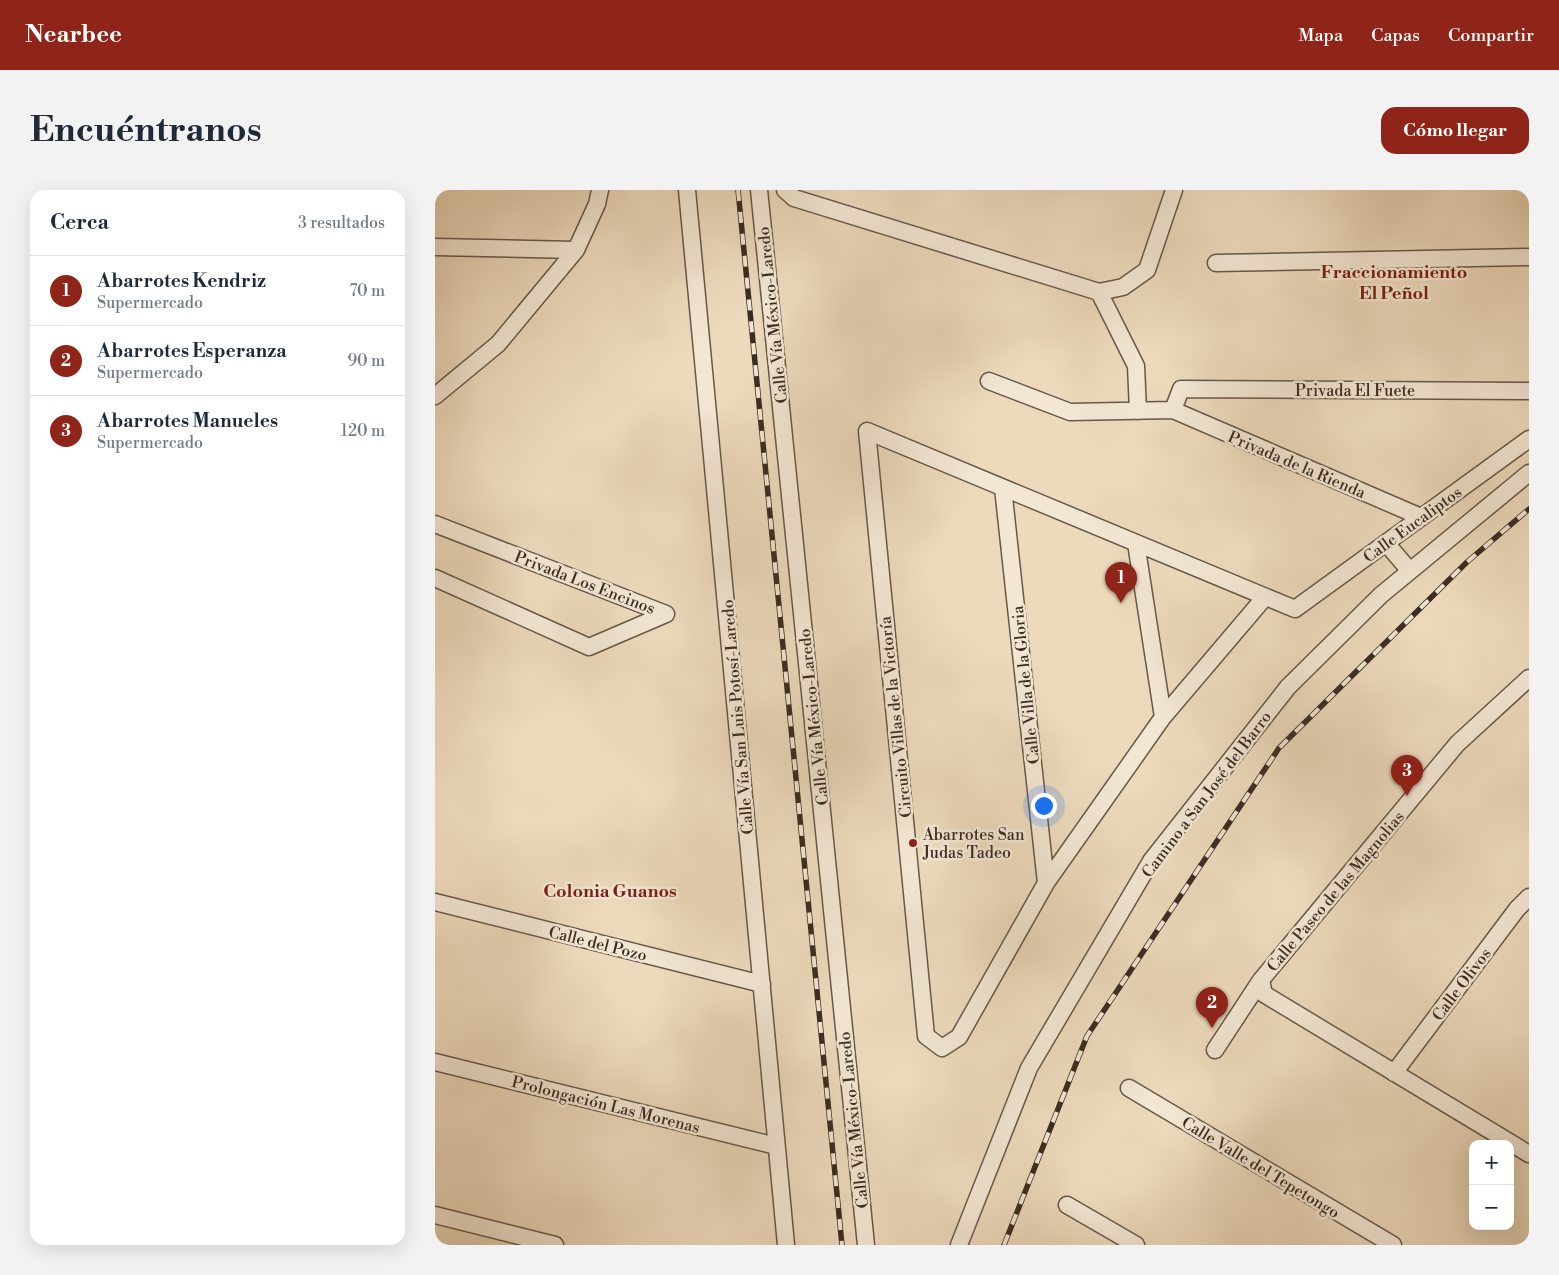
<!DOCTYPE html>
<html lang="es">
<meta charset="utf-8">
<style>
:root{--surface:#fff;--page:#f2f2f3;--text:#1f2937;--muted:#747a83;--line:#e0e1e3;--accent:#8f2418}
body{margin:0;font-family:"Libre Bodoni",serif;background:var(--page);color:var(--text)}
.controls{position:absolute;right:15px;bottom:15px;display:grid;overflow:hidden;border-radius:10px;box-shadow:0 5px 20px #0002}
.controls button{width:45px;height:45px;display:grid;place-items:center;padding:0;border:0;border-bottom:1px solid var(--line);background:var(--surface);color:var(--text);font:25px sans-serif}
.you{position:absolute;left:608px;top:615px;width:18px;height:18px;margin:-12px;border:4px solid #fff;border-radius:50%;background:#1a73e8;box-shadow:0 0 0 8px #1a73e833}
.badge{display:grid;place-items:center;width:32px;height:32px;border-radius:50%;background:var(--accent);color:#fff;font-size:16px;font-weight:700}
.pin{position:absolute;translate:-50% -41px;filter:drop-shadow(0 1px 2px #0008)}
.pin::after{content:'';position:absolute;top:26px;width:18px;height:15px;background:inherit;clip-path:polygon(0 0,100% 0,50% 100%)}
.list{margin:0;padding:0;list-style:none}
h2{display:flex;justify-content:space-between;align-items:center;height:65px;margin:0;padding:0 20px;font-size:21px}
h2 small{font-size:16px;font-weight:400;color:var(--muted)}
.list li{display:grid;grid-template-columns:32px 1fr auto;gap:15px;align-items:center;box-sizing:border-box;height:70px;padding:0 20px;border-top:1px solid var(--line)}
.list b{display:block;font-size:19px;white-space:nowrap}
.list p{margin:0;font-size:16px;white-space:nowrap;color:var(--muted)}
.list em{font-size:16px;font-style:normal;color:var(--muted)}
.map{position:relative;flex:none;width:1094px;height:1055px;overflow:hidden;border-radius:15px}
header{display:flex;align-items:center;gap:30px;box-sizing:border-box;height:70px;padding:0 25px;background:var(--accent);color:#fff}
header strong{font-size:24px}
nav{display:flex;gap:28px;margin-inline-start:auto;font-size:18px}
.intro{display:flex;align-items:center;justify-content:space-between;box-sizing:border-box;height:120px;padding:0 30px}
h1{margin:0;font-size:35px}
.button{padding:12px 22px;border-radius:15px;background:var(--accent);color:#fff;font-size:18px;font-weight:700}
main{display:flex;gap:30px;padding:0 30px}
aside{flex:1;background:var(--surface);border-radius:15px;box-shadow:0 5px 20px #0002}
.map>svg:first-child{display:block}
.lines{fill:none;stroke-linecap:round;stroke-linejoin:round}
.street-casing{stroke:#68584a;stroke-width:19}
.street{stroke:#f3e7d4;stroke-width:16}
.rail-casing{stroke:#3b2c23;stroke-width:5.5}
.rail{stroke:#f3e7d4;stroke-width:4;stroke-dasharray:11;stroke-linecap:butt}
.poi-dot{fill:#8f2418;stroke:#f3e7d4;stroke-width:2}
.labels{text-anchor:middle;stroke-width:5;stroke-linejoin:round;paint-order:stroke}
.street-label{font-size:16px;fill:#3b2c23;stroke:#f3e7d4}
.poi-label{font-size:16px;fill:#3b2c23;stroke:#f3e7d4;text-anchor:start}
.neighbourhood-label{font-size:18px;font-weight:bold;fill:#7a1f14;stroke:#f3e7d4}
</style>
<header>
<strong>Nearbee</strong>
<nav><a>Mapa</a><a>Capas</a><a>Compartir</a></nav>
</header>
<div class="intro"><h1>Encuéntranos</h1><a class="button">Cómo llegar</a></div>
<main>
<aside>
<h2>Cerca<small>3 resultados</small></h2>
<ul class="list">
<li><span class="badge">1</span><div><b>Abarrotes Kendriz</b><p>Supermercado</p></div><em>70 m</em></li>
<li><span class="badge">2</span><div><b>Abarrotes Esperanza</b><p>Supermercado</p></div><em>90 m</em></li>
<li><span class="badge">3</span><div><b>Abarrotes Manueles</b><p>Supermercado</p></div><em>120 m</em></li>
</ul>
</aside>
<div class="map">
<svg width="1094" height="1055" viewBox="0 0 1094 1055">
<rect width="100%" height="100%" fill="#eddabd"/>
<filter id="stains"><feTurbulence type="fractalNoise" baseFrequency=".004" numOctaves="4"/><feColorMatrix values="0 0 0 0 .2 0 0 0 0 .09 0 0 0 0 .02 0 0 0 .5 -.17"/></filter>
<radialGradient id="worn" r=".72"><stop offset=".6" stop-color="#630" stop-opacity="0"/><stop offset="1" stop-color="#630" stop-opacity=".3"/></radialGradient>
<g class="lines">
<g class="street-casing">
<path id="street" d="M252,0l99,1055
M324,0l107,1055
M350,0l9,8 305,94 24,-5 24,-17 27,-80
M0,57l141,3
M781,73l313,-6
M664,102l37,74 2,45
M554,191l81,31 103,-2 248,107
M0,206l63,-52 78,-94 21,-46 3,-14
M738,220l8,-21 348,2
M568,298l43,395
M0,334l231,90
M701,353l27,174
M951,353l24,28
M0,388l154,69 77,-33
M830,407l-102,120 -117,166 -87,154 -17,11 -16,-12 -59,-605 428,178 234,-170
M1094,488l-72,66 -196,236 3,14 265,160
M0,712l327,82
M780,860l46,-70
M0,872l341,84
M959,883l123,-164 12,-12
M694,898l264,157
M632,1015l69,40
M0,1025l120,30
M524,1055l70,-177 122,-207 137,-174 93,-92 148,-122"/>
</g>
<use href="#street" class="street"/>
<g class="rail-casing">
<path id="rail" d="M303,0l104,1055
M569,1055l83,-209 192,-288 188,-186 62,-53"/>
</g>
<use href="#rail" class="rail"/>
</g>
<circle class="poi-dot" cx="478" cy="653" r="5"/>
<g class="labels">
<g class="street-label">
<text transform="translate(337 125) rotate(-96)" y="6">Calle Vía México-Laredo</text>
<text x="920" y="206">Privada El Fuete</text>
<text transform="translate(862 274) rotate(23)" y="6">Privada de la Rienda</text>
<text transform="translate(977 334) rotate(-36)" y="6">Calle Eucaliptos</text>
<text transform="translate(150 392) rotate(21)" y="6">Privada Los Encinos</text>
<text transform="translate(590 495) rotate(-96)" y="6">Calle Villa de la Gloria</text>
<text transform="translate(302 527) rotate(-95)" y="6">Calle Vía San Luis Potosí-Laredo</text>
<text transform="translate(378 527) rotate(-96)" y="6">Calle Vía México-Laredo</text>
<text transform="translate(460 527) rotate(-96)" y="6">Circuito Villas de la Victoría</text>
<text transform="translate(771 604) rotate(-53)" y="6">Camino a San José del Barro</text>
<text transform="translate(900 701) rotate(-50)" y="6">Calle Paseo de las Magnolias</text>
<text transform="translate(163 753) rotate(14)" y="6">Calle del Pozo</text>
<text transform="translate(1026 794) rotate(-53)" y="6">Calle Olivos</text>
<text transform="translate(171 914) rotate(14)" y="6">Prolongación Las Morenas</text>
<text transform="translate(418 930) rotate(-96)" y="6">Calle Vía México-Laredo</text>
<text transform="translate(826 977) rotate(31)" y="6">Calle Valle del Tepetongo</text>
</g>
<g class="poi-label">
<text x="488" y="650">Abarrotes San<tspan x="488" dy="18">Judas Tadeo</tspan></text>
</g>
<g class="neighbourhood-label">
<text x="959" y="88">Fraccionamiento<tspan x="959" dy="21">El Peñol</tspan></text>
<text x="175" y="707">Colonia Guanos</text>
</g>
</g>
<rect width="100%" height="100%" filter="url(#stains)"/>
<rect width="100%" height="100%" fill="url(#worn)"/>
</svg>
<div class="controls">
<button>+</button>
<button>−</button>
</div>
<div class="you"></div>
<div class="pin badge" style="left:686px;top:413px">1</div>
<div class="pin badge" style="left:777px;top:838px">2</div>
<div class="pin badge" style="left:972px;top:606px">3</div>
</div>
</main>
